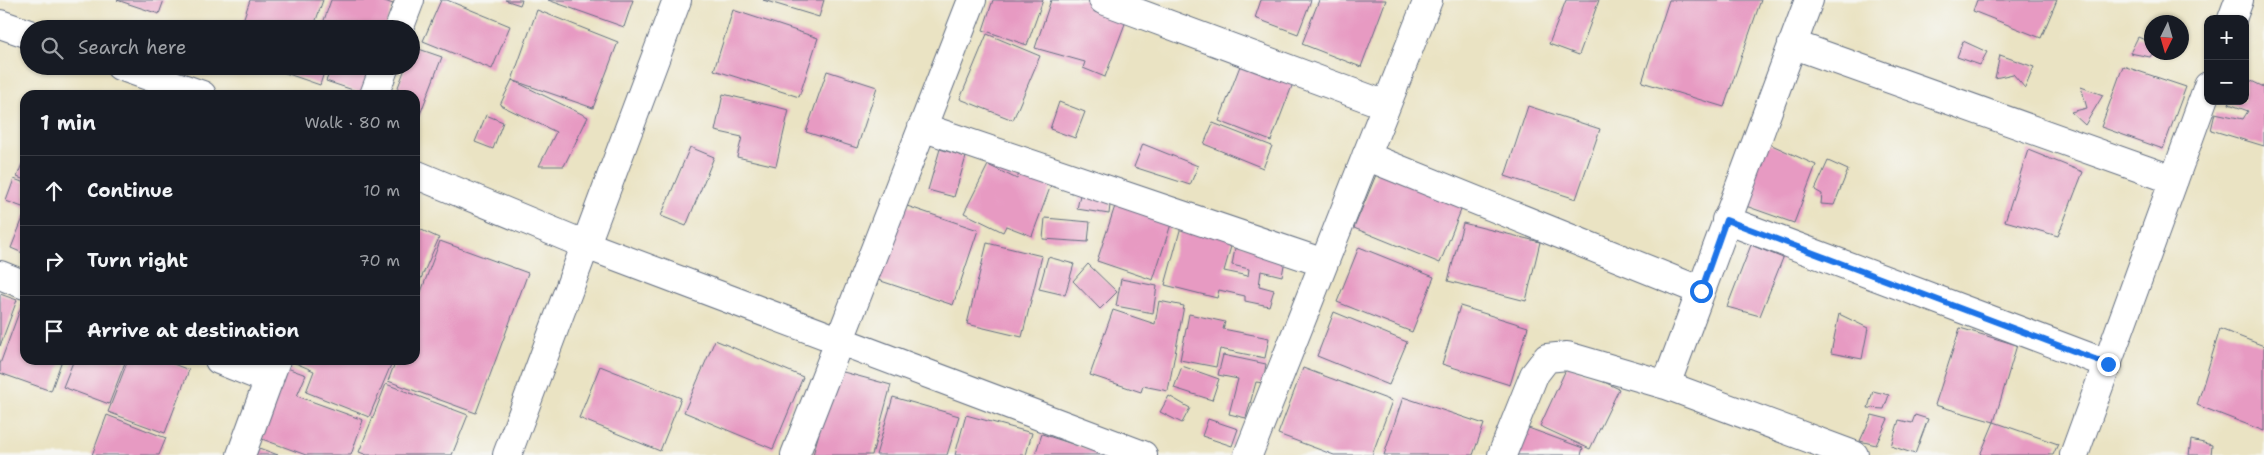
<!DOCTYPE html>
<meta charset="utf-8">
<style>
:root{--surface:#171b24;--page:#20242c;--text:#f1f3f6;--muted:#9ea1a6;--line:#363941}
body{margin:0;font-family:"Shantell Sans",sans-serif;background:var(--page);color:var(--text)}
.controls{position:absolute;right:15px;top:15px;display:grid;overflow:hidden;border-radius:10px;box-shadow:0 1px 4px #0004}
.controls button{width:45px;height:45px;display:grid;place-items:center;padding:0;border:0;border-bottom:1px solid var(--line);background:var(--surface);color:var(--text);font:25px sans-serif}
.compass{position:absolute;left:2144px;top:15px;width:45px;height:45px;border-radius:50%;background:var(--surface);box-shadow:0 1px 4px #0004;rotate:185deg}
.stop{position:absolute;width:15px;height:15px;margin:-11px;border:4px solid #1a73e8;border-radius:50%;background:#fff}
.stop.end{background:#1a73e8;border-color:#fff;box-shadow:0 1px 5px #0008}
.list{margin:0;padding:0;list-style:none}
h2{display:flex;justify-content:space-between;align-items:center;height:65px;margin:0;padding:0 20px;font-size:21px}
h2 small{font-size:16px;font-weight:400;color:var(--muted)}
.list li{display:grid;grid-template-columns:32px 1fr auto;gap:15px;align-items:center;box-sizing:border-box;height:70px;padding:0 20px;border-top:1px solid var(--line)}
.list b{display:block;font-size:19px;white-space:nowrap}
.list em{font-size:16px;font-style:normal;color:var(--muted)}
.icon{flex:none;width:28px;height:28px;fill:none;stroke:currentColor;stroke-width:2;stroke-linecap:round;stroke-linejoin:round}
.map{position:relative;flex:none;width:2264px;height:455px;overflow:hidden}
.search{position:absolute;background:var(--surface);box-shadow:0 1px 4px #0004;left:20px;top:20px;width:400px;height:55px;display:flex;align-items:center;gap:12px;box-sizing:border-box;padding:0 18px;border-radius:28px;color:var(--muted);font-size:19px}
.panel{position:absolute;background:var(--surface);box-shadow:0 1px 4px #0004;left:20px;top:90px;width:400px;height:275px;border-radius:15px}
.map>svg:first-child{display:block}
.building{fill:#e79ac2}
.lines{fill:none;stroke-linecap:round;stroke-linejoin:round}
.minor-casing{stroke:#636e81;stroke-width:30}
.minor{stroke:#fff;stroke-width:28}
.route{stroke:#1a73e8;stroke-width:6}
</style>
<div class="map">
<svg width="2264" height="455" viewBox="0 0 2264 455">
<rect width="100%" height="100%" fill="#f6f6f2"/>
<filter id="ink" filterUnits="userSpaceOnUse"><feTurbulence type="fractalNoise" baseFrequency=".02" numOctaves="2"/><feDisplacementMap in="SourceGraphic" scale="10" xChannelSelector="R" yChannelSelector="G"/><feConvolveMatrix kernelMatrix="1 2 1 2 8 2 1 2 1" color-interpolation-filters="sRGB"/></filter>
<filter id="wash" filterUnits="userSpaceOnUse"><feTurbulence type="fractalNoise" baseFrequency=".0096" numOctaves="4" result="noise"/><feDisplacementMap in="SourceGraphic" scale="20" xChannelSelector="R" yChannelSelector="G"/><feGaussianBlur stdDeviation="1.12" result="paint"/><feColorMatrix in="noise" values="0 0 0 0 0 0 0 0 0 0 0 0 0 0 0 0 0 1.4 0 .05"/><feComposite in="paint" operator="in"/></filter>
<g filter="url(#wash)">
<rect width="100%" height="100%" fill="#eae3c3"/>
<g id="blocks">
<path class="building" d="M117,0h47l-5,14z
M250,0h73l-10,29h-73z
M331,0h51l11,4 -8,25h-64z
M441,0h6l63,26 -18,43 -69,-28z
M505,0h17l-2,5z
M548,0h85l-9,27z
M763,0h61l-5,17z
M993,0h50l-16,45 -44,-15z
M1051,0h42l36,13 -24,64 -22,-9 2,-6 -50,-14z
M1261,0h50l-13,34 -43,-16z
M1319,0h67l-25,67 -59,-23z
M1566,0h33l-20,55 -30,-11z
M1669,0h92l-37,107 -82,-25z
M1977,0h80l-16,38 -68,-27z
M537,10l81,32 -25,66 -81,-28z
M733,10l85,28 -19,59 -85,-27z
M987,34l53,22 -27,64 -53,-21z
M2138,37l14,6v9h1l-3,5 -20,-4z
M1963,41l24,11 -7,13 -23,-8z
M413,47l29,10 -23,60 -4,-2v-20h-20l11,-29h5z
M2000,55l34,12 -9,21 -12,-14 -18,4z
M1243,58l52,20 -24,63 -52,-20z
M265,66h61l-6,19z
M332,66h39l-9,27 -36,-12z
M2123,66l63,21 -23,62 -62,-22z
M827,71l50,16 -20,61 -51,-16z
M2245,78l19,9v59l-53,-16 4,-17 28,6 5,-8 -19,-7 1,-3h15z
M512,80l76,37 -24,49h-25l17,-34 -56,-27z
M2081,87l22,8 -18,30 -14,-13 16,-4z
M723,94l66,16 -13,56 -39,-9 5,-20 -27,-6z
M1059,102l26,10 -10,26 -25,-9z
M1528,106l72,23 -24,70 -71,-23z
M486,115l17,7 -10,27 -18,-7z
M1213,123l59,23 -9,22 -59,-24z
M1763,141l53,24 -22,58 -51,-18z
M1143,144l55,22 -8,19 -56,-18z
M690,147l24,10 -28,69 -25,-10z
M940,149l26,8 -12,40 -26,-7z
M2028,150l55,22 -25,64 -53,-15z
M25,156v24l-8,-3z
M1828,161l20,9 -14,35 -13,-1 1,-10 -7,-4z
M988,165l29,14 5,-14 32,12 -22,59 -26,-10 -3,6 -39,-19z
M1378,170l85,35 -23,58 -86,-35z
M14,179l11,4v25l-19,-7z
M1081,190l30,6 -2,18 -32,-5z
M1117,200l56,18 -20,62 -56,-19z
M904,205l74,25 -25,75 -75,-25z
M25,213v41l-14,-6z
M1045,218l45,4 -2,20 -45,-3z
M1182,223l52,13 -10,35 24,5 1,-7 -17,-4 4,-22 50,11 -4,22 -21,-5 -2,15 15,4 -5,16 -24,-5v-5l-26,-6 -2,8 -52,-13z
M1463,223l77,19 -14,59 -78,-20z
M415,227l24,11 -24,54z
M440,241l88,32 -52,140 -88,-32 8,-21h19v-52z
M987,243l55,13 -20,81 -55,-13z
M1751,245l32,13 -23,58 -33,-9z
M1359,247l75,30 -22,55 -75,-30z
M1048,257l26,7 -9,31 -26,-6z
M1088,264l29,28 -17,17 -27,-28z
M1121,279l36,7 -4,27 -37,-7z
M0,294l17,6 -17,46z
M1159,301l25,5 -16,85 -25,-5 -2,6 -51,-17 23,-65 42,14z
M22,304l3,1v55h37l-11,31 -51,-18v-9z
M1460,306l68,21 -18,58 -68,-21z
M1334,312l73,30 -18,43 -72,-29z
M1189,314l36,8 -2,7 46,9 -4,20 -45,-9 -4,18 -36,-7z
M1839,314l29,14 -6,31 -31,-6z
M1960,328l57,17 -23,77 -59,-17z
M2220,329l44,17v85l-67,-26z
M715,340l88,37 -30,72 -89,-37z
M1223,355l43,9 -3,19 -7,-1 -10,36 -17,-4 9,-35 -20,-4z
M69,360h57l-17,44 -46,-17 10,-25z
M128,360h35l26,10 -24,63 -57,-21z
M293,360h100l-24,57 -63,-25 8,-21 -21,-9z
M1568,365l51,24 -29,60 -50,-23z
M600,366l81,32 -21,53 -81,-33z
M1182,366l37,13 -7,21 -38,-12z
M287,368l19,7 -9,21 66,24 -12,35h-45l-44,-16z
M1303,368l89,33 -20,54h-38l-56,-21z
M836,370l55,15 -19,70h-59z
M386,384l82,31 -16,40h-85l-8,-3z
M1873,391l16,4 -5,14 -16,-1z
M1169,396l21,12 -8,15 -22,-11z
M893,397l66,19 -12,39h-71z
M1403,397l81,27 -11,31h-89z
M107,415l59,23 -7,17h-67z
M966,415l66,18 -6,22h-71z
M1872,415l16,4 -12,26 -16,-4z
M1915,415l13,4 -13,35 -24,-8 8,-26 13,3z
M1208,419l30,10 -6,17 -30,-10z
M1994,422l64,22 -5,11h-73z
M1523,426l60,22 -2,7h-69z
M1042,434l64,21h-71z
M2191,440l21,5 -1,10h-22z
M259,448l19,7h-22z"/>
</g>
</g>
<g filter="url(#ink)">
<use href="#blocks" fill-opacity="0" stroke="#636e81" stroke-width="1"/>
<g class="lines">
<g class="minor-casing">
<path id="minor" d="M1103,0l283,105
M2232,19l7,-19
M0,24l29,10
M399,29l11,-29
M1792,44l382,136
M120,66l82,29
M374,95l11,-29
M922,127l402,136
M1366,156l335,135
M415,174l171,71 557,210
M1726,220l382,144
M0,275l25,10
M219,360l50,20
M1666,385l143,-385
M241,455l35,-95
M507,455l170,-455
M795,455l177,-455
M1248,455l180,-455
M1502,455l32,-80 13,-17 20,-2 99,29 188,70
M2074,455l134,-369"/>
</g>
<use href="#minor" class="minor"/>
</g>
</g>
<g class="lines" filter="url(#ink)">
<path class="route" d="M1701,291l25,-71 382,144"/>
</g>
</svg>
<div class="controls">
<button>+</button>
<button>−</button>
</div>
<svg class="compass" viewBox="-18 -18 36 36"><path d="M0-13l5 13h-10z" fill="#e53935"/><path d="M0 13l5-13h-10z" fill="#9ea1a6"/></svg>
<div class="stop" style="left:1701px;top:291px"></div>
<div class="stop end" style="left:2108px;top:364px"></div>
<div class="search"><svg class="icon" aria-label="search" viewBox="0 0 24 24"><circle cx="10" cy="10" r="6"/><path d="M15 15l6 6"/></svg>Search here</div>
<section class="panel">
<h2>1 min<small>Walk · 80 m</small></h2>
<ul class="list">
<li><svg class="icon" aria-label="ahead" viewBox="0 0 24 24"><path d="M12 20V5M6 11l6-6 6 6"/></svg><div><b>Continue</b></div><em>10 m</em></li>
<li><svg class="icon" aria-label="right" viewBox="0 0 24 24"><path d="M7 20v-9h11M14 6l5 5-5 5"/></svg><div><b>Turn right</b></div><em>70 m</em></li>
<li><svg class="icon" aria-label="arrive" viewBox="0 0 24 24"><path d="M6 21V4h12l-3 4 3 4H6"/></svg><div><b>Arrive at destination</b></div></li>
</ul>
</section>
</div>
